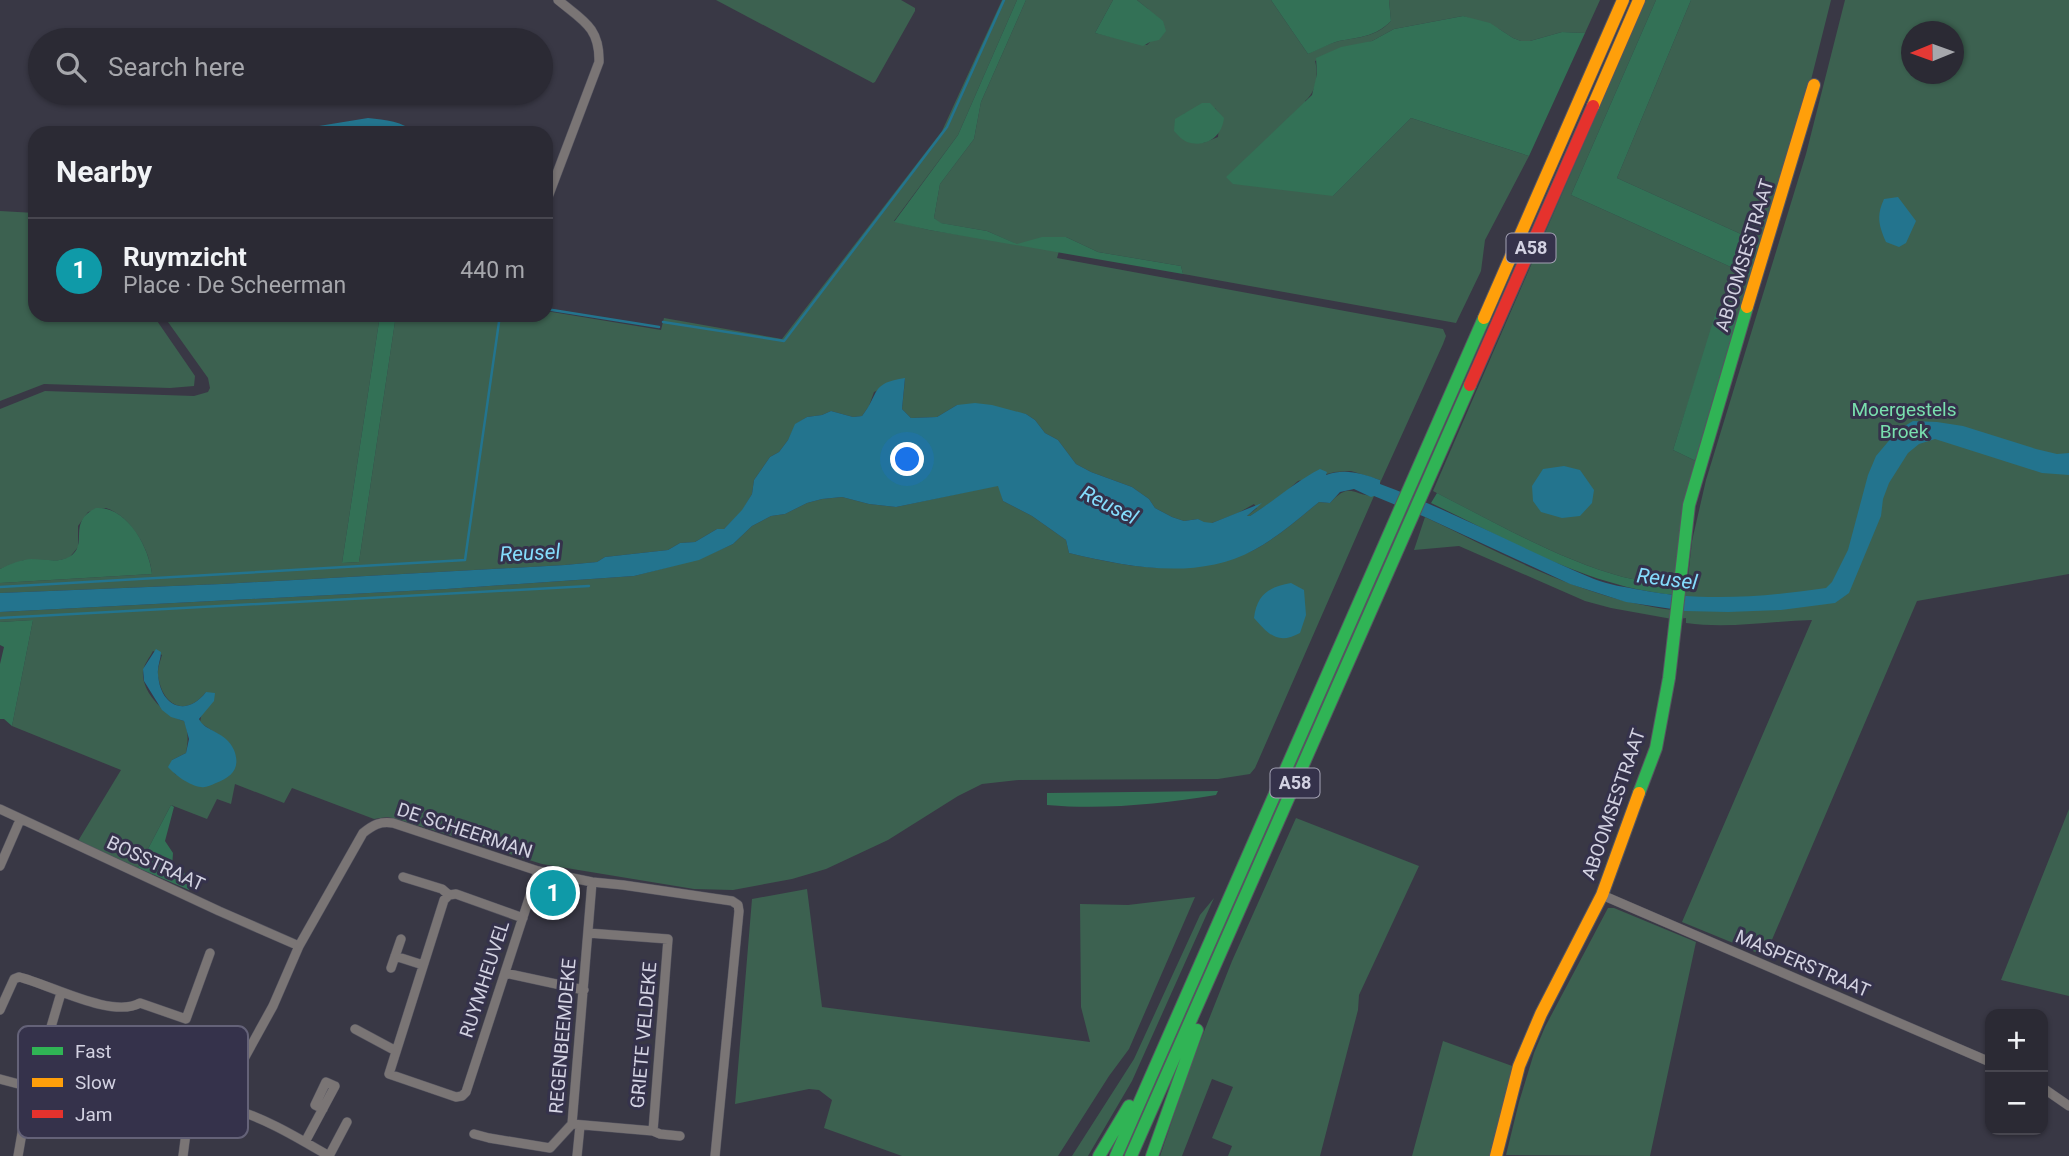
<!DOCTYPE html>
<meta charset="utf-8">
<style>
:root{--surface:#2b2a34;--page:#373640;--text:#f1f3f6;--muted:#a6a7ac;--line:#47464f;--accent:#bca0f2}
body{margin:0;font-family:Roboto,sans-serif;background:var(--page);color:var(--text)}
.controls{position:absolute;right:21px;bottom:21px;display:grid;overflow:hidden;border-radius:14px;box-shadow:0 2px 5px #0004}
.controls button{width:63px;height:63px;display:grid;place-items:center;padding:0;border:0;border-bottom:2px solid var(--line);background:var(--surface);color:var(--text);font:35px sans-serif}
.compass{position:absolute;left:1901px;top:21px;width:63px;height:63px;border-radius:50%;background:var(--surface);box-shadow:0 2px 5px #0004;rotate:269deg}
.you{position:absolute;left:908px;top:460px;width:24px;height:24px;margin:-18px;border:5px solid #fff;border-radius:50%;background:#1a73e8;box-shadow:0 0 0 10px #1a73e833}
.badge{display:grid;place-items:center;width:46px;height:46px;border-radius:50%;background:var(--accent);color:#fff;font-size:23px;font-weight:700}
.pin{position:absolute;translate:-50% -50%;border:4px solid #fff;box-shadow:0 2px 7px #0006}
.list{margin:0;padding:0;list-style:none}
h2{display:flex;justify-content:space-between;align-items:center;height:91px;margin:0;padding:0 28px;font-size:30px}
h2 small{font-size:23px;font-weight:400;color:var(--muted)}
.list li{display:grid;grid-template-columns:46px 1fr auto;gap:21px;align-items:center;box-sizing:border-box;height:105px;padding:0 28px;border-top:2px solid var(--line)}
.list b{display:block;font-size:26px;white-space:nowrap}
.list p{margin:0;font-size:23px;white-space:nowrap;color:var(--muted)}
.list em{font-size:23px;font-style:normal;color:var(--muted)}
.icon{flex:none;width:38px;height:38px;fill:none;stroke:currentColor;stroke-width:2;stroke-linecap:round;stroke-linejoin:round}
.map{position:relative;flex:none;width:2069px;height:1156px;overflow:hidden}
.search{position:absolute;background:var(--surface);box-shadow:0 2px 5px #0004;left:28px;top:28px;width:525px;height:77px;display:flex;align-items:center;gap:18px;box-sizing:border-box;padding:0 24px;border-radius:38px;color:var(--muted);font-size:26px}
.panel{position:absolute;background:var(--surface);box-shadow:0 2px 5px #0004;left:28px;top:126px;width:525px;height:196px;border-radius:21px}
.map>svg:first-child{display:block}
.green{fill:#3c6150;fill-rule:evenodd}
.forest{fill:#337156}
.water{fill:#23748e}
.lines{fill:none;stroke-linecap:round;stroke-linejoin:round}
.stream{stroke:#23748e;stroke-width:2.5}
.street-casing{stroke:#565560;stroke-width:10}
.fast-casing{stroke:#565560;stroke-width:14}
.slow-casing{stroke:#565560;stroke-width:14}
.jam-casing{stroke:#565560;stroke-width:14}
.street{stroke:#7a7575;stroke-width:9}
.fast{stroke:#30b455;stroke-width:12}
.slow{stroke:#ff9f0a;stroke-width:12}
.jam{stroke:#e5322d;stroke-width:12}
.labels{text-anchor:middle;stroke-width:6;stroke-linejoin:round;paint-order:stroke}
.shield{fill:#35324b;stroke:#a4a2b5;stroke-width:2}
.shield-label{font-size:18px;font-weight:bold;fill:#d3d2e2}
.street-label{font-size:19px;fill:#d3d2e2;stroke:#35324b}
.park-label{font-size:19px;fill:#79dfae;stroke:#35324b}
.water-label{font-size:21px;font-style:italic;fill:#85ddfd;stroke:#35324b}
.key{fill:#35324b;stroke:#646278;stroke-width:2}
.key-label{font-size:19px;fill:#d3d2e2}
</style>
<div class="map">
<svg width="2069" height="1156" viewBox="0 0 2069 1156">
<rect width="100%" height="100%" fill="#393845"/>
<path class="green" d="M716,0h185l14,8v3l-40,71 -2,1z
M1002,0h15l-59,135 -64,86 35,9 85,13 -27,-12 -47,-8 -6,-5 6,-34 34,-45 7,-37 45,-102h87l-18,33 52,12 3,-3 -2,-33 -11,-9h134l37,54c10,-5 20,-10 31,-13 21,-4 37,-4 52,-20l-2,-21h211l-15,33 -23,-1 -32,9h-9l-8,-3 -14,-9 -36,-13 -69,13 -22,12 -57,20c4,14 1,31 -10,40l28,95 78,-78 118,38 -44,84 -4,31 -25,52 -267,-48 -6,-1 -2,-8 -83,-14 -32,-15 -46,8 39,6 -2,7 386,71 3,7 -3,8 -63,139v-3l-29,-9 -16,1 -37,9 -17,15 -31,20h-3l10,-8 -3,-4 -16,9 -26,10h-8l-6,-4 -14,2 -12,-4 -17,-9 -6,-9 -17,-12 -41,-15 -15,-8 -18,-24 -13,-7 -10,-13 -9,-6 -69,-9 -20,12 -26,1 -9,-9 3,-30 -31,13 -5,14 -7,10 -9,1 -22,-6 -9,4 -15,2 -11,7 -8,16 -9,12 -9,5 -16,23 -2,14 -10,17 -18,18h-7l-22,13 -15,1 -12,7 -63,7 -8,5 -32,3 -343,19 -222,9v-10l152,-9c-2,-24 -21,-58 -46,-66l-18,4 -10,14v21l-9,11 -9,2h-36l-24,9v-160l45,-18 149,5 14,-4 2,-4 -2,-10 -45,-63h217l-38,248 17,-1 37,-247h150v-4l115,19 3,-12 118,21 160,-208zM1215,108l5,7 -2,22 -15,6 -19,-29 10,-4z
M1646,0h10l-85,195 182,82 -13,44 -23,-8 -44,137 25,12 -22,124c-18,-3 -36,-5 -53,-9 -66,-18 -129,-55 -190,-86z
M1691,0h140l-23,92 -45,152 -146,-66z
M1845,0h224v574l-152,27 -152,355 -83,-34 130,-302c-43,1 -83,9 -126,3v-5l-7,1 8,-33 5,-45 14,-61 100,-326zM1912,32h42v42h-42z
M0,211l35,2v102h118l42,61 -1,10 -24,2 -126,-4 -44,17z
M999,485l4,16 29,15 34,24 3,13c54,13 106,23 159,6 9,-3 18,-5 26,-9 24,-13 44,-31 65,-48l11,1c20,-22 22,-8 44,-7l-119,272 -5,6 -32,5 -199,1 -37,4 -24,12 -70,44 -62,29 -34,10 -59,11 -39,-1 -152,-25 -145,-45 -10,-2 -13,2 -82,-31 -8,15 -49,-19 -4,20 -14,-5 -10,20 -36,-14 -33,63 -60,-27 43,-71 -109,-44 21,-106 -33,2v-10l446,-23 188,-13 65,-17 34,-15 19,-18 19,-10 14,-2 22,-11 15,-4 20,-2 27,7 27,3zM153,651l9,4c-2,7 -5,14 -4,21 5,31 28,41 48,16l-6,30c14,12 33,16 36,38l-33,27 -28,-13 -3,-14 14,-7c2,-11 3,-21 -2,-32 -18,-5 -43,-28 -41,-50 1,-7 7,-14 10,-20z
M1425,517c82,39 156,81 248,93l-1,9 -61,-11 -26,-7 -126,-55 -45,4z
M2069,809v187l-68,-16z
M1296,818l123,48 -60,129 -1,15 -38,146h-92l4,-10 -20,-8 21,-51 -21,-8 -30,77h-22l30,-89 42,-106z
M807,889l15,118 268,35 -9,-35 -1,-103 48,1 67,-8 -66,152 -20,27 -51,80h-156l-78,-28 8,-28 -13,-10 -10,-1 -74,15 17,-205z
M1214,898l-82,183 -44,75h-16l62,-97 66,-144z
M1608,908h6l82,34 -46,214 -144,-1 13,-53 15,-49 11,-26z
M1443,1041l72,26 -23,89h-80z"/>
<path class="forest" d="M1017,0h9l-45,102 -7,37 -34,45 -6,34 7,5 46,8 30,13 25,-7h24l32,15 83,14 2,8 -254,-44 -35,-8 64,-87z
M1113,0h24l26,21 3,10 -7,9 -9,2 -7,4 -48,-13z
M1271,0h118l2,21c-16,16 -31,16 -52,20 -11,3 -21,9 -31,13z
M1656,0h35l-74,178 146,66 -10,33 -182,-82z
M1463,16l27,7 23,15 8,3h9l32,-9 23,1 -56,123 -118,-38 -78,78 -100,-12 -7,-7 86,-82 5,-21 -1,-16 25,-11 31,-6 22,-12z
M1202,103h8l14,15c-2,19 -18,30 -37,24 -5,-2 -10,-8 -13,-11l1,-12z
M1716,312l24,9 -42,141 -25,-12z
M380,315h16l-37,247 -17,1z
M1437,493c59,30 121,66 186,84 17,4 35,6 53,9l-1,9c-88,-8 -166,-55 -244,-92z
M96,508c31,-2 53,39 56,66l-152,9v-14c10,-5 20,-9 31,-10 12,0 28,4 38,-2 21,-12 -3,-35 27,-49z
M33,620l-21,106 -8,-7h-4v-55l4,-17 -4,-2v-23z
M1218,791l-2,4c-56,9 -112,15 -169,10v-12z
M171,805l3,2 -9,34 8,12 -1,14 21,11 -4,12 -51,-22z"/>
<path class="water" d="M368,118c18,2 34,3 48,15h-110l13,-7z
M1898,197l18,24 -10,22 -7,4 -13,-5c-7,-16 -10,-26 -2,-43z
M905,378l-3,31 9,9 26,-1 20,-12 18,-2 17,2 34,9 9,6 10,13 13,7 18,24 15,8 41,15 17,12 6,9 17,9 12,4 14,-2 6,3 8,1 50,-20 -15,13h3c24,-15 45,-34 70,-47l7,3 -1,3c18,-7 36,-2 54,5v4c73,27 142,65 214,95 15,6 31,8 47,11 62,12 123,7 185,-2l6,-6 16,-32 20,-75 8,-19 22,-26 15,-9 24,1 26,4 73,23 21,5 12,-1v22l-27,-2 -107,-34 -16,5 -11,9 -19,30 -6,16 -2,17 -32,77 -14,10 -54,7 -53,2 -43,-1 -59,-9 -56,-18 -145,-67 -51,-21 -3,1 -17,-8 -14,3 -10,11 -11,-1c-21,17 -41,35 -65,48 -57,31 -126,17 -185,3l-3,-13 -34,-24 -29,-15 -5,-15 -102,21 -27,-3 -27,-7 -20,2 -15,4 -22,11 -14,2 -19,10 -19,18 -34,16 -65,16 -188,13 -446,23v-19l222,-9 343,-19 32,-3 8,-5 63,-7 12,-7 15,-1 22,-13h7l18,-19 10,-16 2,-14 16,-23 9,-5 9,-12 7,-16 12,-7 15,-2 9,-4 22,6 9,-1c18,-23 8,-33 43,-38z
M1564,466l16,4 14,20 -2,13 -12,13 -18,2 -21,-6 -8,-11 -1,-15 11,-17z
M1291,583l13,7 2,25 -6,18c-22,12 -31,2 -46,-15 3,-24 15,-31 37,-35z
M156,649l5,3c0,7 -4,15 -3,22 2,32 28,44 48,18l9,1 -1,8 -15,18c6,13 27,12 35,31 7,18 -2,27 -18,33 -5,2 -10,5 -15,4 -11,-1 -26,-12 -33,-20l4,-7 14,-7 3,-14 -5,-18 -13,-4 -9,-7 -18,-29 -1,-12z"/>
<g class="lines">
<path class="stream" d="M546,309l113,18
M663,322l121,19 163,-214 57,-127
M0,587l465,-27 35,-245
M0,618l589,-32"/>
<g class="street-casing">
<path id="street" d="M548,197l51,-135c1,-35 -17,-42 -41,-62
M0,809l219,102 80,35
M0,866l20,-46
M403,877l39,12 7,6
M1602,895l388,167
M523,918l-67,-24 -7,1 -5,5 -55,174 67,23 6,-1 4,-4 72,-221
M395,956l28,9
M391,968l10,-29
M505,973l79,17
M0,1010l14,-31 5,-2c30,7 93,42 121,26l46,16 24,-66
M355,1029l41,22
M0,1079l30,8 193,19c39,10 72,30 106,50
M42,1088l9,-61 10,-34
M2043,1088l26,18
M223,1106l2,-13 48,-87 26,-60 64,-113c10,-8 17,-12 30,-10l145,48 54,11 31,3 109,16 6,4 1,6 -24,245
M572,1124l81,7 15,-192 -80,-6
M653,1131l7,3 20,2
M474,1134l15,4 61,10 22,-24 20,-242
M305,1142l30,-56 -9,-4 -11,23 8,4
M18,1156l12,-69
M183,1156l7,-54
M329,1156l18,-34
M577,1156l3,-30"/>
</g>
<g class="fast-casing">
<path id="fast" d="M1639,793l17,-45 13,-70 20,-173 58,-198
M1099,1156l30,-50
M1116,1156l368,-838
M1131,1156l339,-771
M1152,1156l45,-126"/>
</g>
<g class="slow-casing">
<path id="slow" d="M1593,106l46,-106
M1747,307l67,-222
M1484,318l139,-318
M1496,1156l23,-90 22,-52 61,-119 37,-102"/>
</g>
<g class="jam-casing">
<path id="jam" d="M1470,385l123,-279"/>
</g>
<use href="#street" class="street"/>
<use href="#fast" class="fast"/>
<use href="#slow" class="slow"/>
<use href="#jam" class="jam"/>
</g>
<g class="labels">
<g class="shield">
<rect x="1506.5" y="233.5" width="49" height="29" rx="5"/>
<rect x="1270.5" y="768.5" width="49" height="29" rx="5"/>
</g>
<g class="shield-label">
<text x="1531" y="254">A58</text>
<text x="1295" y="789">A58</text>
</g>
<g class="street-label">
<text transform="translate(1744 255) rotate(-73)" y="7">ABOOMSESTRAAT</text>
<text transform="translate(1613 804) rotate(-71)" y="7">ABOOMSESTRAAT</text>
<text transform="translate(465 830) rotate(18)" y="7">DE SCHEERMAN</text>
<text transform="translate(156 863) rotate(25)" y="7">BOSSTRAAT</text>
<text transform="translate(1803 963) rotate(23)" y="7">MASPERSTRAAT</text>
<text transform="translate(484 979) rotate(-72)" y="7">RUYMHEUVEL</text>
<text transform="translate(643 1035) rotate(-85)" y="7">GRIETE VELDEKE</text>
<text transform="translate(562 1036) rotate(-85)" y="7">REGENBEEMDEKE</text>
</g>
<g class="park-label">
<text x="1904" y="416">Moergestels<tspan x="1904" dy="22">Broek</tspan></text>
</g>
<g class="water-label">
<text transform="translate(1109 505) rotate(27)" y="7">Reusel</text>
<text transform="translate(530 553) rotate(-3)" y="7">Reusel</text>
<text transform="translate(1667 579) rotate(7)" y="7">Reusel</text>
</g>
</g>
<rect x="18" y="1026" width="230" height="112" rx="10" class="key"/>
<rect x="32" y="1047" width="31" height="8" fill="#30b455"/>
<rect x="32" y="1078" width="31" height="9" fill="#ff9f0a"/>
<rect x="32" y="1110" width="31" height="8" fill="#e5322d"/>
<g class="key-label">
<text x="75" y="1058">Fast</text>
<text x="75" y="1089">Slow</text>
<text x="75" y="1121">Jam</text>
</g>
</svg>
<div class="controls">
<button>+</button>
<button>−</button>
</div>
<svg class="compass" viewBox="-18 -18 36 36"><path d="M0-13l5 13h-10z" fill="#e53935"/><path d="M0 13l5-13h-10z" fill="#a6a7ac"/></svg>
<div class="you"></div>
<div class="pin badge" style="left:553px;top:893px;background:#0f9aa8">1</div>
<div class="search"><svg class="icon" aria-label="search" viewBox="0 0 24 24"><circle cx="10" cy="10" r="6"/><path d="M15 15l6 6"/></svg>Search here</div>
<section class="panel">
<h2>Nearby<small></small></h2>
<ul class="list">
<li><span class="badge" style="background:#0f9aa8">1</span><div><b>Ruymzicht</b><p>Place · De Scheerman</p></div><em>440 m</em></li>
</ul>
</section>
</div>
